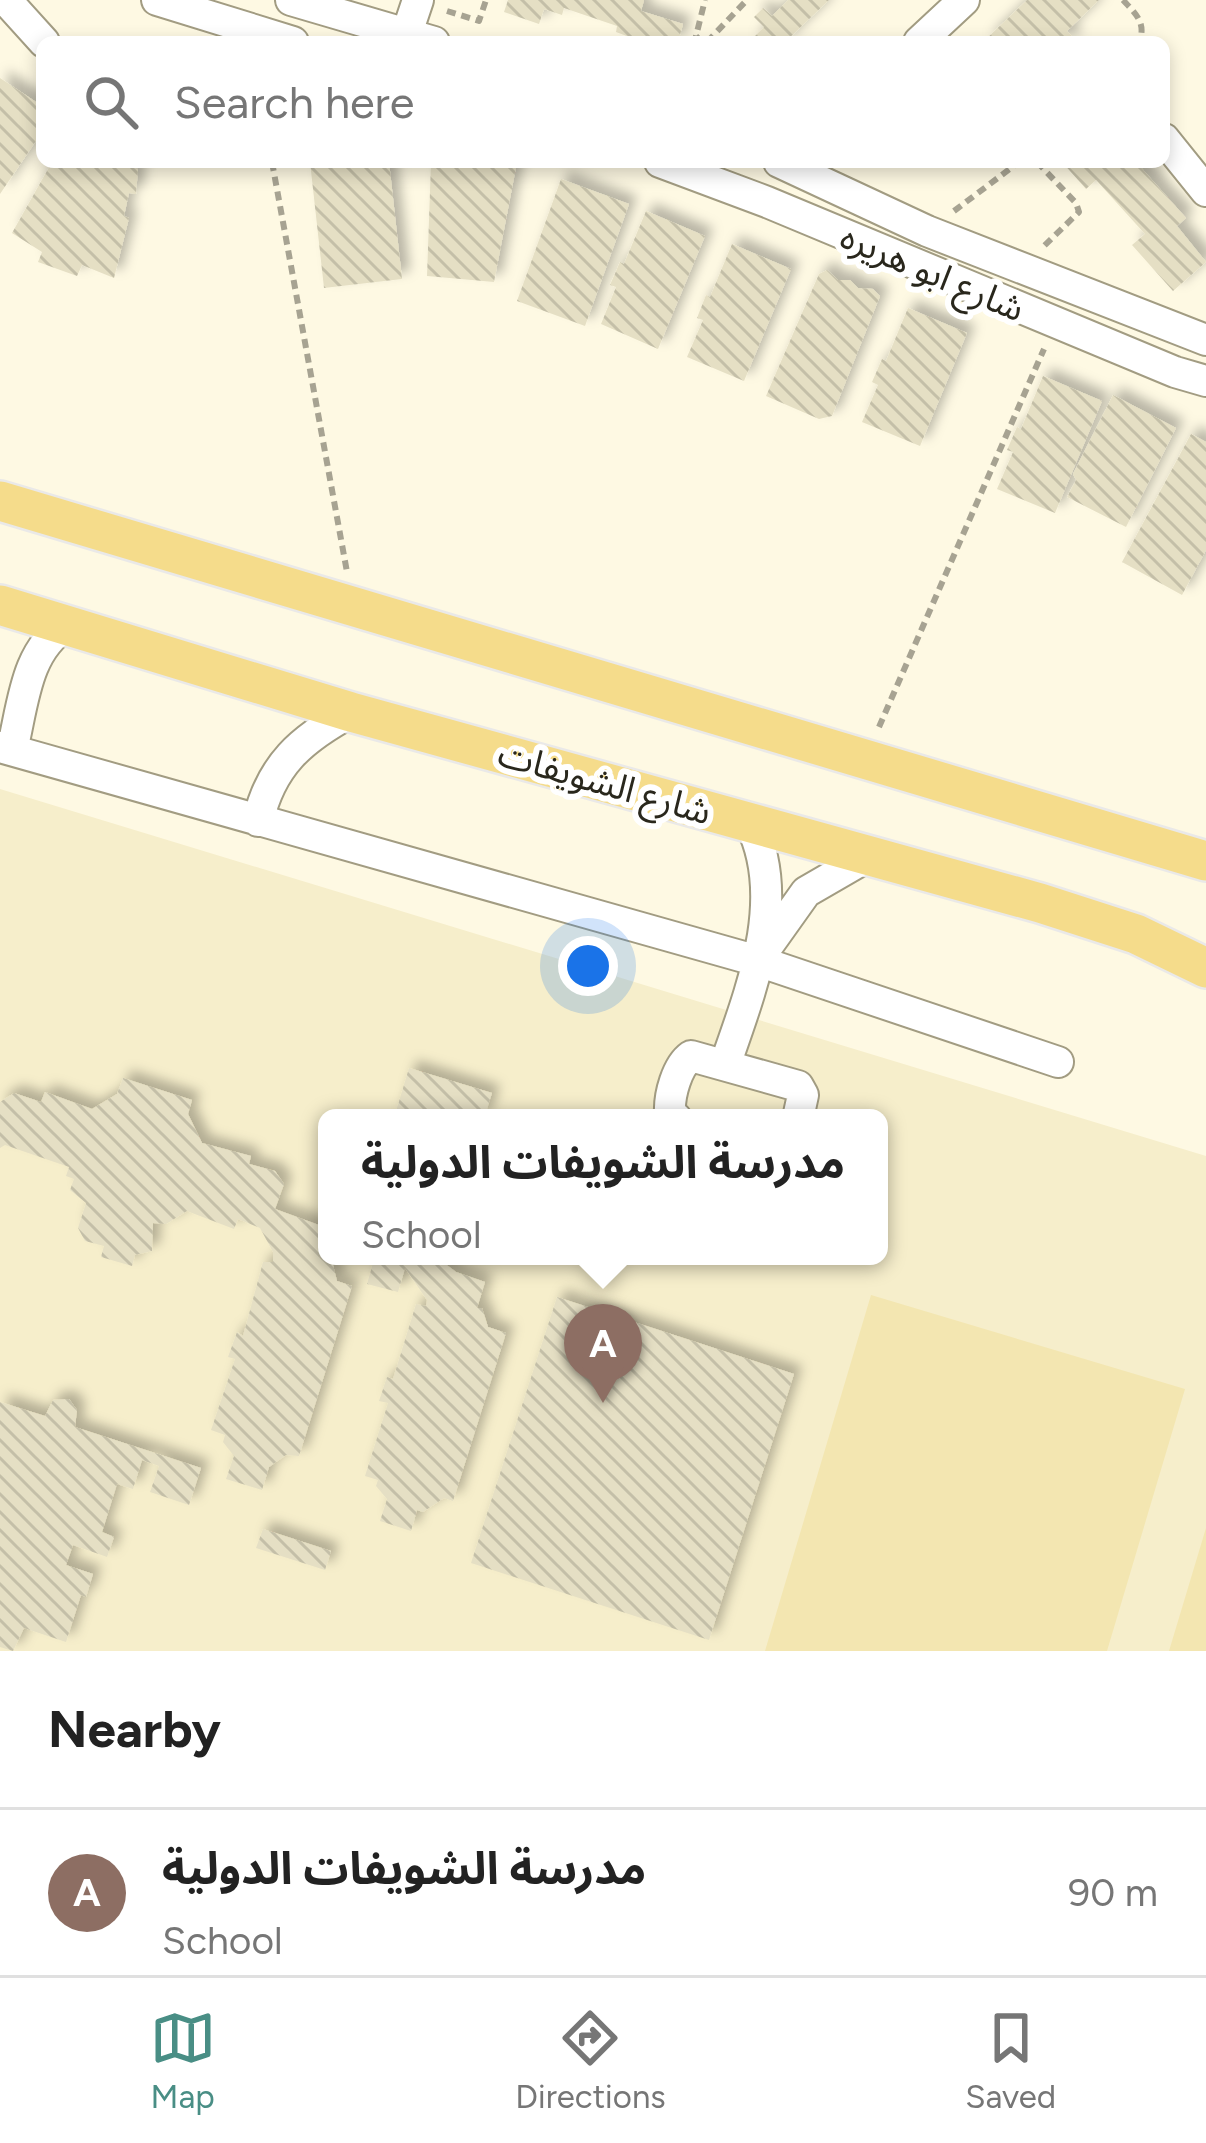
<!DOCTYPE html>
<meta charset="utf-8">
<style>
:root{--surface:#fff;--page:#f2f2f2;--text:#222;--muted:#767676;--line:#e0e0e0;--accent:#498e85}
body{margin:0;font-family:Figtree,"Noto Sans Arabic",sans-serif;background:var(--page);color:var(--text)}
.you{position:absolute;left:588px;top:966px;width:42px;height:42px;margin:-30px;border:9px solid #fff;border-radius:50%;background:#1a73e8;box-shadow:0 0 0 18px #1a73e833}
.badge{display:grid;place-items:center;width:78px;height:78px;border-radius:50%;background:var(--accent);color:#fff;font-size:39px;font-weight:700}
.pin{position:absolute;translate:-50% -99px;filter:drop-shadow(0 3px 6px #0008)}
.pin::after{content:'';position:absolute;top:63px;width:42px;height:36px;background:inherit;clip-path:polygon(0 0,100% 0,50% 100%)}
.popup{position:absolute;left:318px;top:1109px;width:570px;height:156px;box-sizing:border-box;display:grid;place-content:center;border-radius:18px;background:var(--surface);filter:drop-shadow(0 3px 9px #0005);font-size:39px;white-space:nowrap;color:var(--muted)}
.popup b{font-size:45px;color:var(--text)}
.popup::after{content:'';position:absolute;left:50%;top:100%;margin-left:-24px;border:24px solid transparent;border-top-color:var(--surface)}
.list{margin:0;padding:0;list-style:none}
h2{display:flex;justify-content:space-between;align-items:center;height:156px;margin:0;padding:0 48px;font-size:51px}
h2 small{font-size:39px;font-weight:400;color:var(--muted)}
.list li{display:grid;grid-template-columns:78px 1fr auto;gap:36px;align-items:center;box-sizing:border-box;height:168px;padding:0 48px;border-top:3px solid var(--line)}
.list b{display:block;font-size:45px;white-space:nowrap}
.list p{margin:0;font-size:39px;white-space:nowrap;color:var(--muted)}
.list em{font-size:39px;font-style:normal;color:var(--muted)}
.icon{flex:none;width:66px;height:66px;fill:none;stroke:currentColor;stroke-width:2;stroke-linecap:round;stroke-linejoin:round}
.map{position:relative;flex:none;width:1206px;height:1651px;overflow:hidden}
.search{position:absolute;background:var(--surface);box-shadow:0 6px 18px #0003;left:36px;right:36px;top:36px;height:132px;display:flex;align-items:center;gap:30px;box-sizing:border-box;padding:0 42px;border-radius:18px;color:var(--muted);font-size:45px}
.sheet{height:324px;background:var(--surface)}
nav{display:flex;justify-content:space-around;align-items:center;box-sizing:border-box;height:168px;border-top:3px solid var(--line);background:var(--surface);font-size:33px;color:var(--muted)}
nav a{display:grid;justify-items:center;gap:6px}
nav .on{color:var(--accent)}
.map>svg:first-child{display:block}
.built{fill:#f6eecb;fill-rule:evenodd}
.pitch{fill:#f3e6b1}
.building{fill:url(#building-back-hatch);filter:url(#shadow)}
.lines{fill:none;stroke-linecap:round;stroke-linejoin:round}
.minor-casing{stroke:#a29c82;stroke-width:34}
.major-casing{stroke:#eae9e8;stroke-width:44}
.path{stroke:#a7a392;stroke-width:6;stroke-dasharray:9 6;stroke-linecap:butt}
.minor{stroke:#fff;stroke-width:30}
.major{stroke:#f5dc8b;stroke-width:39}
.labels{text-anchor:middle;stroke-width:12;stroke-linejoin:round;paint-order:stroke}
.street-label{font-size:36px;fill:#29271c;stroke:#fff}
</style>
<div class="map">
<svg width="1206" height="1651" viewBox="0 0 1206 1651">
<defs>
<pattern id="building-back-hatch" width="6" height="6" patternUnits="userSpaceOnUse" patternTransform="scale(3)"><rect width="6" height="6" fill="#e5dfc4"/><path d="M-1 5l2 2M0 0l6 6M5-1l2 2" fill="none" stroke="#c4bfa8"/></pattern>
<filter id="shadow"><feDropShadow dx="8" dy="-8" stdDeviation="6" flood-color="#0004"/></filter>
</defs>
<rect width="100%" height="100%" fill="#fef9e3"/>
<path class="built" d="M0,789l1206,367v495h-1206zM327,1118h552v138h-552z"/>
<path class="pitch" d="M871,1295l314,94 -78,262h-342z
M1206,1528v123h-37z"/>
<path class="building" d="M508,0h136l-3,11 42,13 -5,18h-35l-27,-10 1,-6 -53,-18 -2,7 -18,-6 -5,15 -35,-12z
M788,0h41l-44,42h-36l15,-15 -10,-10 9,-9 9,8z
M1027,0h72l-32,31 7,7 -4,4h-87z
M0,78l42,28v26l-42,62z
M52,162h51l35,7 -2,25 -7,-1 -5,23 5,2 -15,60 -32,-13 -5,11 -39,-14 4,-10 -30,-19z
M310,162h79l13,117 -78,9z
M431,162h86l-23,120 -67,-6z
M1062,162h74l50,56 -9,8 29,36 -33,29 -41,-46 13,-11 -49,-54 -10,9z
M561,179l68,25 -44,122 -68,-25z
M646,211l59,25 -47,113 -57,-25 15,-37 -6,-2 10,-23 4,2z
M732,244l59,25 -47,112 -57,-24 16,-37 -6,-2 9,-23 4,2z
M827,270l11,10h12l8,8 15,1 7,7 -48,120 -13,3 -53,-23 53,-122z
M908,308l59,25 -47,113 -58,-24 16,-37 -6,-3 10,-23 4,2z
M1043,376l59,25 -47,112 -58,-24 16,-37 -6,-2 10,-23 4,2z
M1113,395l63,33 -50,99 -59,-30 9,-17 -3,-6z
M1191,434l15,8v108l-24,45 -60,-33z
M409,1068l83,25 -8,25h-90z
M123,1078l69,22 -4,14 14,29 49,13 -2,8 26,7 9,13 -9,25 52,19 -1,30 7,7 4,16 15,5 -53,170 -13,-1 -17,12 -7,23 -36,-11 8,-23 -11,-14 2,-7 -14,-5 24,-71 -7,-2 9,-25 6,4 20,-74h10v-10l-13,-24 -22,-9 -4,10 -47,-18 -21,13 -13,-1 -1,28 -17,4 -3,11 -31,-9 3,-11 -19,-5 -7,-13 8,-25 -16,-13 4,-11 -8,-3 3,-9 -64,-22 -5,3v-46l14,-9 27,9 4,-10 47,17 25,-15z
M375,1256h66l-1,4 16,12 29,10 -8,26h5l6,19 18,6 -53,168 -9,-3 -21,14 -6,-2 -6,21 -31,-10 7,-22 -11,-13 2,-6 -13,-4 23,-73 -9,-2 8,-24 6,2 23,-75 10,2 1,-6 -22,-32 -7,24 -31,-8z
M557,1297l237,77 -85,266 -238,-77z
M69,1399l8,11 -2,17 126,41 -12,37 -39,-13 9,-26 -17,-6 -9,29 -16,-5 -15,48 12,5 -7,20 -34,-12 -7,20 27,9 -7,23 -5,-2 -15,47 -42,-14 -11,23 -13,-4v-245l45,14 8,-16z
M263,1529l68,22 -6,19 -69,-22z"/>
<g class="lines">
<g class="minor-casing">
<path id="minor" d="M6,0l38,42
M157,0l136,42
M291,0l143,42
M404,42l14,-42
M919,42l45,-42
M1164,139l42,52
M660,162l107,40 408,170 31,9
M779,162l148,69 279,109
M0,747l758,214 300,101
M12,750c11,-44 13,-100 55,-125
M258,821c13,-56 43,-82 93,-109
M764,951l42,-59 64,-37
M725,1065c26,-75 63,-167 25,-242
M676,1118l-6,-5c-1,-18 7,-47 21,-57l107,30 5,9 -5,23"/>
</g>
<g class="major-casing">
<path id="major" d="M0,501l1206,360
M0,605l351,107 689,191 96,31 70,34"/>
</g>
<path class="path" d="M1123,0c12,13 24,23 16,42
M447,11l32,10 7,-21
M702,42l-6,-6 9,-36
M707,42l40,-42
M272,162l75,410
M1037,162l39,41 3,9 -35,34
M954,211l65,-49
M879,727l165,-378"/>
<use href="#minor" class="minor"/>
<use href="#major" class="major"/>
</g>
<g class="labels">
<g class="street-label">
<text transform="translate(933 272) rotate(23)" y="13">شارع ابو هريره</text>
<text transform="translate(605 782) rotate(16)" y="13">شارع الشويفات</text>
</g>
</g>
</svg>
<div class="you"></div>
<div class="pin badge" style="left:603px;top:1403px;background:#8d6e63">A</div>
<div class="popup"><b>مدرسة الشويفات الدولية</b>School</div>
<div class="search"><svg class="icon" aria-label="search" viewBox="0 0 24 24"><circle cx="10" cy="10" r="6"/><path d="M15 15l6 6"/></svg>Search here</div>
</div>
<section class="sheet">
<h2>Nearby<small></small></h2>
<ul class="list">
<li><span class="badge" style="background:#8d6e63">A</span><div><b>مدرسة الشويفات الدولية</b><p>School</p></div><em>90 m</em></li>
</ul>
</section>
<nav>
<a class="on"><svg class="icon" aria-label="map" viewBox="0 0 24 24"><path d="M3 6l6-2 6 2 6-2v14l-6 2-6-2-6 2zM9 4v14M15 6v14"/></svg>Map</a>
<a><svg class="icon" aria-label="directions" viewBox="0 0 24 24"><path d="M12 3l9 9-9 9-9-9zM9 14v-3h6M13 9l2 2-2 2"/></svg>Directions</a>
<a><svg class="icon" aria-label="saved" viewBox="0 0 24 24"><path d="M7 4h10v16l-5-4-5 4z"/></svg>Saved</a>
</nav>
